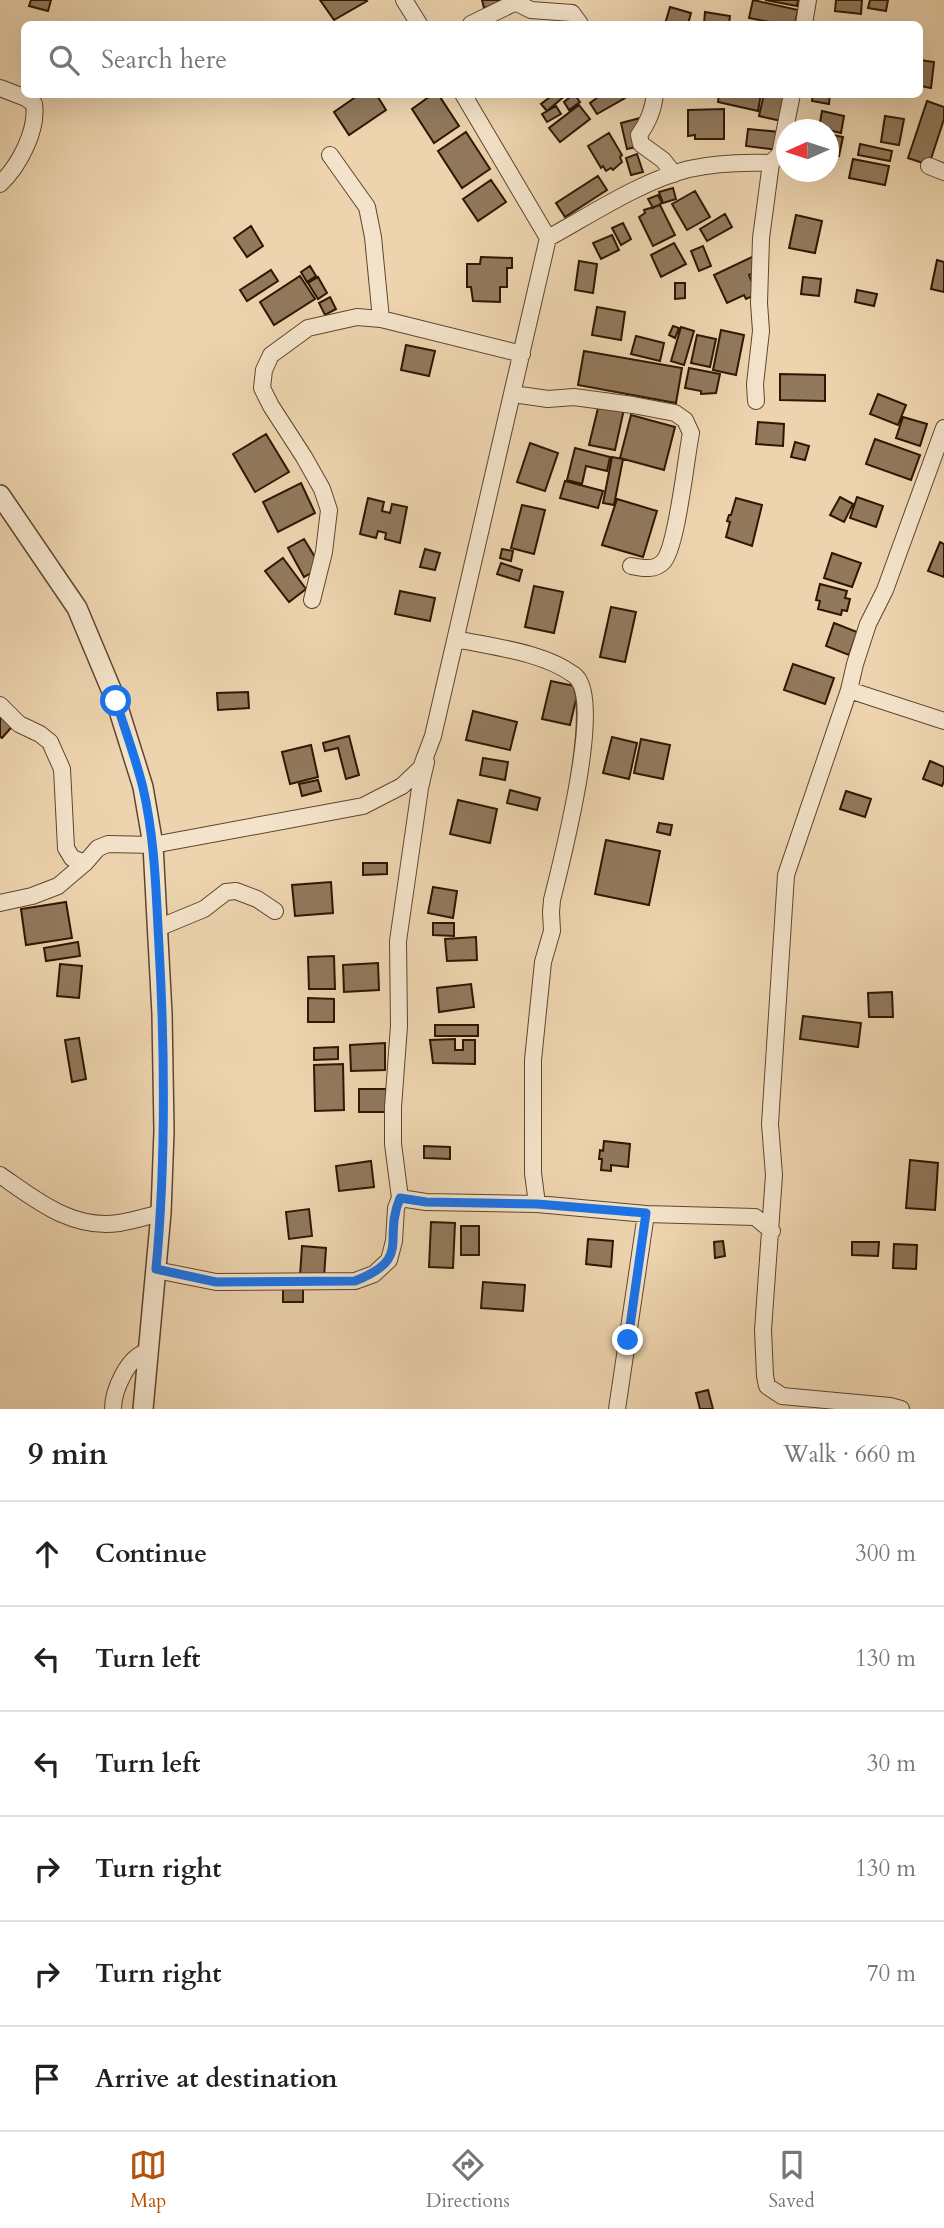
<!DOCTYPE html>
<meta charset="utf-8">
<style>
:root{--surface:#fff;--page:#f6f6f6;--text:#222;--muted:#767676;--line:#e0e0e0;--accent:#b45309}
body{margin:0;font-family:Cardo,serif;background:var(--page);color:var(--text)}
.compass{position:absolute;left:776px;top:119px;width:63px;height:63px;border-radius:50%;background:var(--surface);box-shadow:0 7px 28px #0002;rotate:267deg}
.stop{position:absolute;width:21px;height:21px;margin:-16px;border:5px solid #1a73e8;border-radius:50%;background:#fff}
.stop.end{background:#1a73e8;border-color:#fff;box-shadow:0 2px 7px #0008}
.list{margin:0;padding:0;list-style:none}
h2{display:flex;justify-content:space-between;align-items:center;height:91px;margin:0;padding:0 28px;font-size:30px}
h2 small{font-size:23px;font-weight:400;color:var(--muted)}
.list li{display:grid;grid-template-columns:46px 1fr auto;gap:21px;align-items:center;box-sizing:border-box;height:105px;padding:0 28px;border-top:2px solid var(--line)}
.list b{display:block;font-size:26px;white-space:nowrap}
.list em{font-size:23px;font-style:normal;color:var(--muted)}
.icon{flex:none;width:38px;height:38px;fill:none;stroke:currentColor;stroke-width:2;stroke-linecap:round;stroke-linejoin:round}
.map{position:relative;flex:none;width:944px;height:1409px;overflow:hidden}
.search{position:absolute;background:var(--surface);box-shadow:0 7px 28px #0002;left:21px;right:21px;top:21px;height:77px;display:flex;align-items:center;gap:18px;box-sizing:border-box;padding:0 24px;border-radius:10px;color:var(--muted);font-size:26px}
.sheet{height:721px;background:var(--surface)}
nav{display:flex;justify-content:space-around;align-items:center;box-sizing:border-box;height:98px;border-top:2px solid var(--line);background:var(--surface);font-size:19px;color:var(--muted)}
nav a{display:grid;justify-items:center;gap:4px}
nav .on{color:var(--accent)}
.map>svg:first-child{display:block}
.building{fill:#92795c;stroke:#2f1703;stroke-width:2}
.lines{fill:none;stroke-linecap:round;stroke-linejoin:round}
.minor-casing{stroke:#5e462e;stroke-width:18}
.tertiary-casing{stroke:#5e462e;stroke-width:22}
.minor{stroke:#f3e3ca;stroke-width:16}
.tertiary{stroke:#f3e3ca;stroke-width:19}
.route{stroke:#1a73e8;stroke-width:9}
</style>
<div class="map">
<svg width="944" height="1409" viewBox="0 0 944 1409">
<rect width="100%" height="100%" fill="#edd4ae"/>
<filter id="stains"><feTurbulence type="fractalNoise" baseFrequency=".00286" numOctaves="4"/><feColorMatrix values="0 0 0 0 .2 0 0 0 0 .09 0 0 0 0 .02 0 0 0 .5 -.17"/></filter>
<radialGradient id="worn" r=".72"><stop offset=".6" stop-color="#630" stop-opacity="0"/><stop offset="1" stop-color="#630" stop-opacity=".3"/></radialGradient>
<path class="building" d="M31,0h20l-3,11 -19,-5z
M320,0h46l1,1 -33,19z
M482,0h25l1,1 -24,7z
M753,0l45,10 -3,14h-15l-31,-6z
M765,0h33l-1,6z
M836,0h26l-1,14 -26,-3z
M870,0h18l-2,11 -18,-3z
M670,7l21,6 -3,11h-23z
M705,12l25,4 -1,8h-25z
M920,60l14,2 -3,26 -11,-2z
M360,94h16l10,16 -37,25 -15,-23z
M433,94h5l21,32 -25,17 -22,-34z
M554,94h13l-20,17 -6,-7z
M574,94l6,8 -11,8 -5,-8z
M602,94h21l2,4 -28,16 -7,-11z
M719,94h42l-3,17 -40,-9z
M764,94l27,4 -5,24 -27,-6z
M813,94h17l-1,10 -17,-3z
M927,101l17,6v12l-15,46 -21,-7z
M579,105l11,14 -30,23 -11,-14z
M556,106l5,8 -14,8 -5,-8z
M724,109v30h-29v-4l-7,1v-26z
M822,111l22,5 -3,17 -22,-5z
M885,116l19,3 -5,26 -18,-3z
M640,118l6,27 -19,4 -6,-26z
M748,129l32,3 -2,18 -32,-4z
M466,132l24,37 -28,19 -24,-37z
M609,133l13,22 -2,2 2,5 -9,8 -2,-2 -5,3 -3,-5 -2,2 -13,-22z
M828,134l15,3 -4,19 -11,-2z
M860,144l32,7 -2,10 -32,-6z
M637,154l6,18 -12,3 -5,-17z
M853,159l36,7 -4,19 -36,-7z
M598,176l9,14 -42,27 -9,-14z
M491,180l15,22 -28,19 -15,-22z
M673,188l3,11 -13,4 -4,-11z
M695,191l15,26 -23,13 -15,-26z
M658,195l4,8 -9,5 -5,-9z
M660,205l15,30 -22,11 -14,-29 6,-4 -1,-3z
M725,214l7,13 -25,14 -7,-12z
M796,215l26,6 -7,32 -26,-5z
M623,223l8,16 -10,6 -9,-17z
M251,226l12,20 -16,11 -13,-19z
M612,235l7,15 -18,9 -8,-16z
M674,243l12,21 -25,13 -10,-22z
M703,246l8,20 -12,5 -8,-20z
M754,256l7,14 -12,5 8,19 -11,5 -2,-4 -17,8 -13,-28z
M481,257l31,1v10h-5v19h-7v15l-27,-1 -2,-14h-4v-23h13z
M937,260l7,2v30l-13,-3z
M579,261l18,3 -4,29 -18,-3z
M310,266l6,10 -9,6 -6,-10z
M271,270l7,11 -31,20 -7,-11z
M300,276l15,23 -41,26 -14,-23z
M318,277l9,16 -9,6 -10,-16z
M803,277l18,2 -2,17 -18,-2z
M675,283h10v15l-10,1z
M857,290l20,4 -3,12 -19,-4z
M330,297l6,12 -11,6 -6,-12z
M597,307l28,5 -4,28 -29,-5z
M673,326l6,2 -4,10 -6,-3z
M681,327l13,4 -10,34 -13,-4z
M721,330l23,5 -8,40 -23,-5z
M697,335l19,4 -6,28 -19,-4z
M636,336l28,7 -4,18 -29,-7z
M406,345l29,6 -6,25 -28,-6z
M584,351l98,17 -6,35 -98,-18z
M689,368l31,6 -4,19 -15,1v-3l-16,-3z
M780,374l45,1v26l-45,-1z
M878,394l28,11 -8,20 -28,-11z
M599,404l25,5 -9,41 -26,-5z
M631,415l44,12 -11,43 -44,-12z
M903,417l24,7 -7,22 -24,-8z
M758,422l26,2 -1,22 -27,-2z
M266,434l23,38 -34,20 -22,-38z
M875,439l45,16 -9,25 -45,-16z
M795,442l14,4 -4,14 -14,-3z
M530,443l28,10 -13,38 -28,-9z
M575,448l35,9 -3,14 -21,-5 -4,18 -15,-4z
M612,457l11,2 -9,46 -11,-2z
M565,481l38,10 -5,17 -38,-10z
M301,483l14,30 -37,19 -15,-30z
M840,497l13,7 -9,18 -14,-7z
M857,497l26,9 -7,21 -26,-9z
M368,498l16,4 -2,9 8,2 2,-9 15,3 -7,36 -15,-4 1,-6 -8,-2 -2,7 -16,-4z
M736,498l26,7 -10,41 -26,-9 4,-15 -3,-1 2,-6h2z
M617,499l40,12 -14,46 -41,-12z
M522,505l23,5 -11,44 -23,-6z
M304,539l17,28 -17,10 -16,-29z
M940,542l4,2v33l-16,-6z
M425,549l15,4 -5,17 -15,-3z
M502,549l11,2 -2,10 -11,-3z
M832,553l29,10 -9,24 -28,-9z
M283,558l23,31 -17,13 -24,-31z
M501,563l21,7 -3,11 -22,-7z
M820,584l27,7 -2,7 5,1 -3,12 -5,-1 -1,5 -23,-6 2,-8 -4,-1z
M534,586l29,6 -9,41 -29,-6z
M400,591l35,7 -5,23 -35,-7z
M611,607l25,5 -11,50 -25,-5z
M834,623l23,9 -8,23 -23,-9z
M793,664l41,14 -9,26 -41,-14z
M551,681l28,6 -9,38 -28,-6z
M248,692l1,16 -31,2 -1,-17z
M0,705l17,16 -15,17 -2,-1z
M473,711l44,11 -7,28 -44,-10z
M349,736l10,39 -13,4 -8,-31 -13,3 -2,-8z
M612,737l25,6 -8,36 -26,-6z
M641,739l29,6 -7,34 -29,-6z
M311,745l7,32 -28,7 -8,-32z
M483,758l25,4 -3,18 -25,-5z
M930,761l14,6v14l-2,5 -19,-7z
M318,780l3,11 -19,5 -3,-12z
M510,790l30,8 -3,12 -30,-7z
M846,791l25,8 -6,18 -25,-8z
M458,800l39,9 -7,34 -40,-9z
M659,823l13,2 -2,10 -13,-3z
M606,840l54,11 -11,54 -54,-11z
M363,863h24v11l-24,1z
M331,882l2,31 -38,3 -3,-31z
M433,887l24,4 -4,27 -25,-5z
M66,902l6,36 -46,7 -5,-36z
M433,923h21v13l-21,-1z
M476,937l1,23 -30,1 -2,-22z
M78,942l2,14 -34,5 -2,-13z
M334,956l1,33h-26l-1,-32z
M378,963l1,27 -35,2 -1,-27z
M60,964l22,2 -3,32 -22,-2z
M471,984l3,23 -35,5 -2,-24z
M892,992l1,25h-24l-1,-24z
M308,998l26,1v23h-26z
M803,1016l58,7 -3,24 -58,-8z
M435,1025h43v11h-43z
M79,1038l7,41 -14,3 -7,-42z
M455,1039v11h8v-10h12v24l-42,-1 -3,-23z
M385,1043v27l-34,1 -1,-26z
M338,1047v12l-24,1v-12z
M343,1064l1,46 -29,1 -1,-46z
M359,1089h27v23h-27z
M604,1141l26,3 -2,23 -17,-2v6l-10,-1 1,-11h-3l1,-9 3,1z
M424,1146l26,1v12l-26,-1z
M910,1160l28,3 -3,47 -29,-2z
M371,1161l3,26 -35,4 -3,-25z
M309,1209l3,27 -23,3 -3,-27z
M431,1222l24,1 -2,45 -24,-1z
M461,1226h18v29h-18z
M588,1239l25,2 -2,26 -25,-3z
M723,1241l2,15 -10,2 -1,-16z
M852,1242h27l-1,14 -26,-1z
M894,1244l23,1 -1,24 -23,-1z
M302,1246l24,2 -2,30 -24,-2z
M483,1282l42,3 -2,26 -42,-3z
M303,1286v16h-20v-15z
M708,1390l5,19h-13l-4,-16z"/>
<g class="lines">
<g class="minor-casing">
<path id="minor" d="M404,0l15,24
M515,2l16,8 41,3 8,11
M471,24l41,-20 5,-4
M804,24l4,-24
M0,88l26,10 8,6c4,26 -15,62 -34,80
M463,94l85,144
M655,94c-2,17 -7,28 -16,41l2,9 22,16 11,14
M330,155l37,52 6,30 8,82
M929,166l15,6
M513,394l35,5 26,-2 59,8 42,8 10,7 6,13c-5,24 -14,115 -28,129 -9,9 -21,6 -32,4
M756,401l-1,-17 6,-53 -2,-28 2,-65 10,-75
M312,600l12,-48 5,-42 -7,-21 -18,-32 -33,-51 -9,-18 2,-18 7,-15 37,-27 49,-11 24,2 141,35
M456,639c37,8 87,13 118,36 31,22 -13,188 -22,225l-1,12 1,19 -9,31 -10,98v113l4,31
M849,690l95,31
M0,705l19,19 21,10 10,8 12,27 4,79 6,10 13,5
M0,903l32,-7 26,-10 27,-23 13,-15 10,-4 45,1 210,-39 39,-20 19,-18 12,-32 115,-498c44,-24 93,-57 141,-69 26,-6 55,-7 82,-6l9,-9 12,-60
M158,928l46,-19 22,-17 10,-1 21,8 18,12
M0,1175c36,25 72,55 119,48 14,-2 28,-7 42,-10
M400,1198l26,4 111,2 109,10 109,3 17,14
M156,1270l60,12 139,-1 19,-7 15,-14 5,-19 2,-33 4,-10 -7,-54v-37l6,-81 -1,-85 22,-153 6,-26
M113,1409c0,-18 15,-54 35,-57
M617,1409l29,-195
M901,1409l-11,-3 -108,-10 -15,-10 -2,-10 -2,-46 11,-155 -4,-51 16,-249 63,-185 6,-26 13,-40 17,-34 59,-162"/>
</g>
<g class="tertiary-casing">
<path id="tertiary" d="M0,495l77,113 39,93 27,86 10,58 9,169 2,117 -3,82 -18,196"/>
</g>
<use href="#minor" class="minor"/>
<use href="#tertiary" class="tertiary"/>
</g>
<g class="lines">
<path class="route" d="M116,701c9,29 20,58 27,87 12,51 13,105 16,158 6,108 7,216 -3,323l60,13 139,-1c58,-23 27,-40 45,-83l26,4 111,2 109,9 -18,127"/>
</g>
<rect width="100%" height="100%" filter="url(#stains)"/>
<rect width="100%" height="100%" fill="url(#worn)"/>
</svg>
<svg class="compass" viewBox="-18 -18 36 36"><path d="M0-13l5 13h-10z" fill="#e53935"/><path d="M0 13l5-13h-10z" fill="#767676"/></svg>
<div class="stop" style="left:116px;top:701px"></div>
<div class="stop end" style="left:628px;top:1340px"></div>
<div class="search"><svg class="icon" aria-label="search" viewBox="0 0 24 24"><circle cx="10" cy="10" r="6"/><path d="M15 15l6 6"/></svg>Search here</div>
</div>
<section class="sheet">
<h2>9 min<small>Walk · 660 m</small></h2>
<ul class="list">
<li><svg class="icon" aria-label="ahead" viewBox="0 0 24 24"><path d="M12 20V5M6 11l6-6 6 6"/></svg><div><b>Continue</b></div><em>300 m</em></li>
<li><svg class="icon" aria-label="left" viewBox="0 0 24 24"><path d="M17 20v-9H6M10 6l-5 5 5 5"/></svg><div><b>Turn left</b></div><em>130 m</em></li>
<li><svg class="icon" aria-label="left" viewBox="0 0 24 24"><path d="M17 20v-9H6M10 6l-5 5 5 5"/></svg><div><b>Turn left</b></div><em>30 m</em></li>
<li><svg class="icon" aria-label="right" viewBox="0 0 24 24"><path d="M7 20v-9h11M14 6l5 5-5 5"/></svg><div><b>Turn right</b></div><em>130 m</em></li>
<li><svg class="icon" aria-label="right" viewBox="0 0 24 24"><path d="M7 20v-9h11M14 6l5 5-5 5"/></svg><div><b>Turn right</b></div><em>70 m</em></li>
<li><svg class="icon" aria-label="arrive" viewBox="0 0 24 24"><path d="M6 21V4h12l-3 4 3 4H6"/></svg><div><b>Arrive at destination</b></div></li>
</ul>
</section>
<nav>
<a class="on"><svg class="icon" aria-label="map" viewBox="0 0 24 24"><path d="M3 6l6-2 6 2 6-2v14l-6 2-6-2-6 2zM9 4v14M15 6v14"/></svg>Map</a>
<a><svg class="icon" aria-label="directions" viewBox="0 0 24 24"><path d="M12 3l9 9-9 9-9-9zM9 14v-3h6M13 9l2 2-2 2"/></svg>Directions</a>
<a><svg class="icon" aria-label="saved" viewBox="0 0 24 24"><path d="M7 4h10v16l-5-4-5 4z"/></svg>Saved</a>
</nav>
